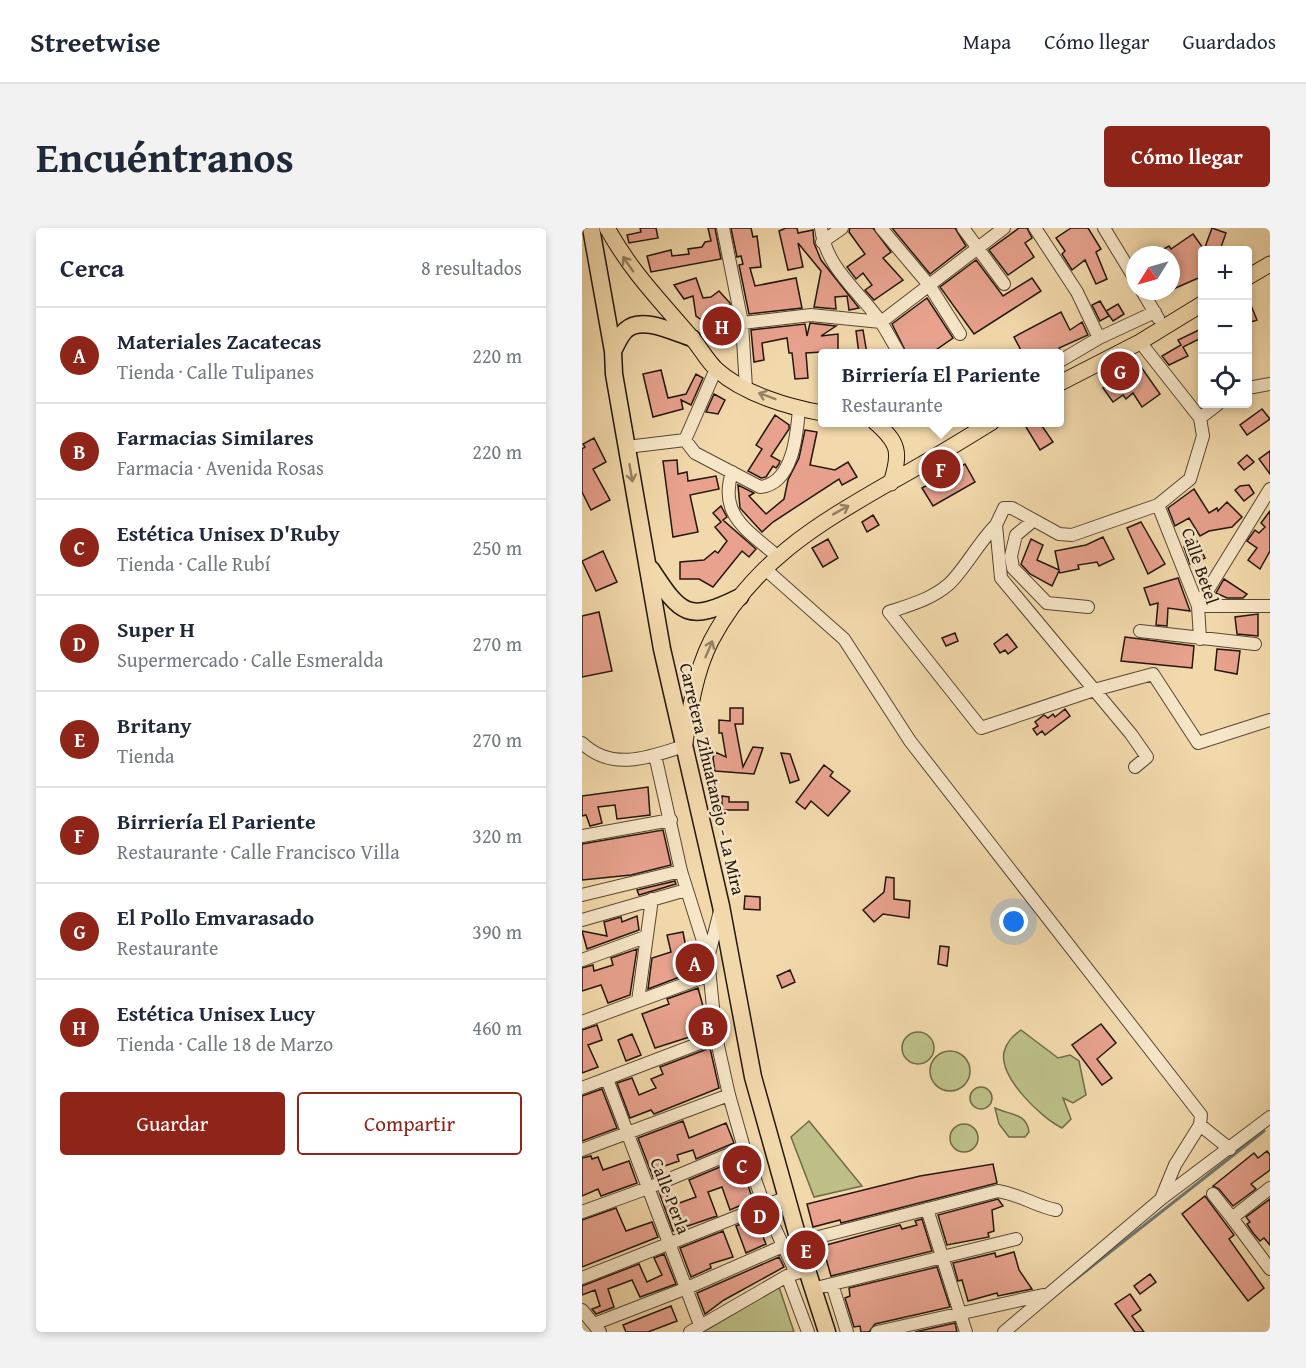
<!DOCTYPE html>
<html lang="es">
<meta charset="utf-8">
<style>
:root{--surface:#fff;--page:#f2f2f3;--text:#1f2937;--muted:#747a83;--line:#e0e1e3;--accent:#8f2418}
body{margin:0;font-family:"Gentium Book Plus",serif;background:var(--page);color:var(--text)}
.controls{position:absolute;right:18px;top:18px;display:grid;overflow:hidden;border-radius:6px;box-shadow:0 3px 9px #0003}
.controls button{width:54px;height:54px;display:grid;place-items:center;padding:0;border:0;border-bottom:2px solid var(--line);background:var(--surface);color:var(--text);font:30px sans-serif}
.compass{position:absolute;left:544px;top:18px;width:54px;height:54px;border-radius:50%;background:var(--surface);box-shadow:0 3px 9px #0003;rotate:233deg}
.you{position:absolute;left:432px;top:694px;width:21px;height:21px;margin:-15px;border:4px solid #fff;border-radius:50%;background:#1a73e8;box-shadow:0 0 0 9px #1a73e833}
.badge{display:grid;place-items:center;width:39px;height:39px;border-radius:50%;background:var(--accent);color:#fff;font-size:20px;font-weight:700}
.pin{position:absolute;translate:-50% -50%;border:3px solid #fff;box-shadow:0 2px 6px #0006}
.popup{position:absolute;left:236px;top:121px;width:246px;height:78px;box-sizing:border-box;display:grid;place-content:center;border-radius:6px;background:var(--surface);filter:drop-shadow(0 2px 4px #0005);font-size:20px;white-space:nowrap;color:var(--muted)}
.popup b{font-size:22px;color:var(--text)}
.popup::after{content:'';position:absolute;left:50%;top:100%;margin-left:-12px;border:12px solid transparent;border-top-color:var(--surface)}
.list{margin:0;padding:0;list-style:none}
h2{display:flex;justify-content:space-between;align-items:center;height:78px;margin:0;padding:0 24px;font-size:26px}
h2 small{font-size:20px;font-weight:400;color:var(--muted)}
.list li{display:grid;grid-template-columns:39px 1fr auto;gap:18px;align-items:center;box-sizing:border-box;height:96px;padding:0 24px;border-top:2px solid var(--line)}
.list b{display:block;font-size:22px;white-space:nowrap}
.list p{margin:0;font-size:20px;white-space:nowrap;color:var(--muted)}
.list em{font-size:20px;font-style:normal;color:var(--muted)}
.actions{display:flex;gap:12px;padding:18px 24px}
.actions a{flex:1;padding:14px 0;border:2px solid var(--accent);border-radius:6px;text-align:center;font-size:21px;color:var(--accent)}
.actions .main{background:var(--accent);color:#fff}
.icon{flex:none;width:33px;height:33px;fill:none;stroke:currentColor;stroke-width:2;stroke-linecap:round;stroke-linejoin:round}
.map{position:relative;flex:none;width:688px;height:1104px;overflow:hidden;border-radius:6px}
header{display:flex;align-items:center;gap:36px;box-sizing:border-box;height:84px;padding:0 30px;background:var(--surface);border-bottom:2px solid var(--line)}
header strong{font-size:28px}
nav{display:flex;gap:33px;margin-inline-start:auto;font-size:21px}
.intro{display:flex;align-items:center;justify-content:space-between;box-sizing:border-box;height:144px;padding:0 36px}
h1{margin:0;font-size:42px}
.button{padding:15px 27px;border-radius:6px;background:var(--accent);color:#fff;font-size:21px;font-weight:700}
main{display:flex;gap:36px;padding:0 36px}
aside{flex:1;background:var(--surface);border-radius:6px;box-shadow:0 3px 9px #0003}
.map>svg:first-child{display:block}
.green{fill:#bdbf87;stroke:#706a4a;stroke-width:1.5}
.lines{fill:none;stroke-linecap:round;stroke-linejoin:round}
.stream{stroke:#6f7772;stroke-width:3}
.building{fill:#e8a28e;stroke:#23160c;stroke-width:1.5}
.minor-casing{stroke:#574734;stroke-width:14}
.major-casing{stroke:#23160c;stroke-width:17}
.highway-casing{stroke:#23160c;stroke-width:19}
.minor{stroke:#f7e6c8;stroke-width:12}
.major{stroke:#f2d9ab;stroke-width:15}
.highway{stroke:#f2d9ab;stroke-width:16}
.oneway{stroke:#958163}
.labels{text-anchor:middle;stroke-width:5;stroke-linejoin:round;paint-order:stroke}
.street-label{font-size:18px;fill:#23160c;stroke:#f7e6c8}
</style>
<header>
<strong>Streetwise</strong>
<nav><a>Mapa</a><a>Cómo llegar</a><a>Guardados</a></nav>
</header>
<div class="intro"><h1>Encuéntranos</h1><a class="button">Cómo llegar</a></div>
<main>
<aside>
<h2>Cerca<small>8 resultados</small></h2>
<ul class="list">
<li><span class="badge">A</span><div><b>Materiales Zacatecas</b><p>Tienda · Calle Tulipanes</p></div><em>220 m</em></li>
<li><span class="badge">B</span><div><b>Farmacias Similares</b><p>Farmacia · Avenida Rosas</p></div><em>220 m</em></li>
<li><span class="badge">C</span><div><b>Estética Unisex D'Ruby</b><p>Tienda · Calle Rubí</p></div><em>250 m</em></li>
<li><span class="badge">D</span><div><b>Super H</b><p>Supermercado · Calle Esmeralda</p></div><em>270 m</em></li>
<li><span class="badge">E</span><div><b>Britany</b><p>Tienda</p></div><em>270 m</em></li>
<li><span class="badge">F</span><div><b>Birriería El Pariente</b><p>Restaurante · Calle Francisco Villa</p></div><em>320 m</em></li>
<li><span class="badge">G</span><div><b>El Pollo Emvarasado</b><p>Restaurante</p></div><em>390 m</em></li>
<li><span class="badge">H</span><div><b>Estética Unisex Lucy</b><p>Tienda · Calle 18 de Marzo</p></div><em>460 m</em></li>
</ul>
<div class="actions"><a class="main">Guardar</a><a>Compartir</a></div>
</aside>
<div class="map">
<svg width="688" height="1104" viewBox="0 0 688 1104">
<rect width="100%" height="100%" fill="#f2d9ab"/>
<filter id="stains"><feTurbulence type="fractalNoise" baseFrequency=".00333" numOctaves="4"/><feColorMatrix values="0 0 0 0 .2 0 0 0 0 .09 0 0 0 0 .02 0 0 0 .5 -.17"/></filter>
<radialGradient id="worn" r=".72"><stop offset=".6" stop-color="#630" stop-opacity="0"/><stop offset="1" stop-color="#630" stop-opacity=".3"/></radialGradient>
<path class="green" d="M439,802l37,28 12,-3 9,6 7,34 -13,8 -10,-5 8,21 -9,9c-21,-10 -63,-51 -58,-76 3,-11 9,-16 17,-22z
M320 820a16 16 0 1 1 32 0a16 16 0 1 1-32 0Z
M348 843a20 20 0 1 1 40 0a20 20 0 1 1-40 0Z
M388 870a11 11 0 1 1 22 0a11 11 0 1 1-22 0Z
M413,880c15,7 32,5 34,24l-4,5h-16l-10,-13z
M227,893l53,65 -48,11 -23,-60z
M368 910a14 14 0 1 1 28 0a14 14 0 1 1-28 0Z
M197,1059l15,45h-91z"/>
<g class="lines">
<path class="stream" d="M485,1058l197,-155"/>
</g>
<path class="building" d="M58,0h16l2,10 -29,5 -2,-8 14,-3z
M126,0h7l6,31 -70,13 -4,-16 24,-6 1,6 17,-2 -1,-5 14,-2 3,-5 6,-1z
M149,0h20l2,9 4,-1 4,31 -11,1 5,18 41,-8 6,30 -53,6 -10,-49 4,-1 -2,-8 -4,1z
M204,0h11l1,5 15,-3 1,13 7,17 38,48 -10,2 -2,-14 -12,1 1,12 -22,-2 7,-36 -23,-28 5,24 -15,3 -9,-39z
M268,0h23l18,24 -8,6 20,22 -29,20 -9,-10 7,-5 -9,-12 -7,6 -9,-12 18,-13 -16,-22z
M310,0h63l11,18 -36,28z
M437,0h8l5,10 -7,5 9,14 -26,18 -19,-25z
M489,0h17l13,21 -5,3 11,27 -11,5 -11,-24 -13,10 -10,-16 3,-3 -9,-13z
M630,0l14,5 -6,17h-16z
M611,6l10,14v28l-32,14v-35h-18l16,-9 2,3z
M394,32l27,36 29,-18 9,13 -67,43 -34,-47z
M114,50l7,20 8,-1 8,-6 11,12 5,40 -39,-27 -3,-20 -9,3 -10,-14z
M345,70l26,40 -23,16h-23l-15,-30z
M666,70l9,22 -9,3z
M518,73l9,15 -9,5 -8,-16z
M536,76l6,10 -11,7 -7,-10z
M479,84l9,18 12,-8 6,13 -29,13 2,3 -5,3h-33l-9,-17z
M228,95l26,3 -15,10 17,-2v17l-32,2 2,25 -13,1 -3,-26h-3l-2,-15 -25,5 2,17 -10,2 -3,-32 54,-6 2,12z
M621,100v9l-20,10 5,9 -19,9 -7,-9 19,-11 -3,-5z
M281,102l4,24h-8l-3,-23z
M557,136l21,30 -18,13 -9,-14 -7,6 -3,-4 -10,7 -10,-14z
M79,142l7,28 18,-4 10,-20 7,4 -12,27 -10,-5 2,9 -30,8 -10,-43z
M132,166l11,6 -7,14 -12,-2z
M680,181l8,10 -23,16 -7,-10z
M193,187l14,10v4l-18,27 9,5 -1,3 -3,4 -3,-2 -7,11 -5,1 -13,-7 14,-22 -6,-4z
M452,195h6l13,19 -13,8 -14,-23z
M223,202l12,2 -7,33 25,5 13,-8 9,15 -15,8 -3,-6 -66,43 -11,10 -22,-24 -2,-23 16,8 -5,3 17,18 18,-15 4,-19 11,-22z
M12,210l12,24 -13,7 17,31 -19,10 -9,-18v-43l3,-2 -2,-3z
M688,223v23l-11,-15z
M665,227l7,7 -10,8 -6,-7z
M95,232l1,14 9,-2 1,9 28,-5 3,13 -29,6 8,37 -25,5 -10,-76z
M383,236l10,18 -42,24 -11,-18z
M667,257l5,8 -10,8 -9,-11 5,-4z
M612,261l15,24 8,-5 1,3 9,-9 15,15 -10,10 -23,4 -9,5 -11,-18 -14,8 -7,-18z
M139,278l6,11 -4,3 33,29 -7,8 -7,-6 -29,36 -14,-8h-19v-17l24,-2 11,-9 3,2 9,-12 -12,-14 6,-5 -8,-9z
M688,283v40l-10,18 -12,-9 9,-12 -10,-7 8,-11 4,3 6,-6 -4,-4z
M291,287l6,10 -12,7 -5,-10z
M559,294l24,42 -17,10 -21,-46z
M521,309l11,22 -15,7 -2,-4 -19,3 1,4 -19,4 -1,-2 -7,15 -22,-12 -9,-10 10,-25 12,6 -6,15 22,10 -4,-19 31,-6z
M246,311l10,19 -15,9 -11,-19z
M615,313l8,17 -15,6 -6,-17z
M21,323l14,31 -21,9 -14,-30z
M596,350l12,33 -22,-3 -1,18 -11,-1 2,-22 -8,2 -6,-17z
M642,351l23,15 -4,4h-16l-11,-5z
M17,384l13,59 -30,6v-61z
M676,386v22l-21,-2 -2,-17z
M373,405l3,8 -12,5 -4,-8z
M425,406l10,13 -9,7 -3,-4 -5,3 -6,-9z
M543,409l69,9 -2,22 -71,-7z
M635,421l23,2 -3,23 -22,-4z
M148,480h13v16h-8l8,43 10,-20 10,1 -9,26 -39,-3 -2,-13 2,-6 11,5 -4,-24h-3v-13l11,1z
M483,481l5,7 -25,19 -3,-4 -5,4 -4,-6 5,-3 -3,-4 9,-7 4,3 5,-4 2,3z
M199,525l9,1 9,26 -9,3z
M242,537l9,7 -3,4 20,15 -22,25 -17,-15 -6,8 -9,-7z
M66,559l2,28 -33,4 -2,-14 -17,2 4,16 -12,3 -4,-11 -4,1v-20z
M140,568l7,1v5h19v8h-26z
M81,602l8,35 -40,10 -49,5v-36z
M304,649l8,1v21l16,2 -1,17 -26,-4 -9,8 -11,-12 21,-18z
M93,653l1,3 -37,11 -2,-5z
M163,668l15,1v13l-16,-1z
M55,688l2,14 -52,19 -5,-18 25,5 -3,-14 17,-5 1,5z
M101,704l3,16 5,-2 7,24 -50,19 4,-31 19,-6 -4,-17z
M358,718l9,1 -2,19 -9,-2z
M55,721l-7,46 -22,8 -7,-18 -19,6v-23l11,-3 1,6 19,-6 -2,-7z
M208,742l5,12 -13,6 -5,-12z
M116,760l8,29 -8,3 4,13 -47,15 -13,-34 27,-10 -2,-5z
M519,796l15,19 -19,16 15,19 -10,7 -30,-40z
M15,797l5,15 -14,5 10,22 -16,6v-43z
M50,806l9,21 -15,6 -8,-21z
M128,820l9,40 -65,26 -3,-4 -21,8 -13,-35 15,-5 7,17 17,-7 -5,-9 12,-5 -3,-7z
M20,861l15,39 -35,13v-45z
M101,893l6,17 37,-15 8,20 -38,16 -3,-9 -16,5 2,6 -26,9 2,6 -2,1 -15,-39z
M685,923l3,4v15l-19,14 5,5 -23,17 -14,-17 -6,-3 41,-33 4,5z
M9,928l1,3 6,-2 5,13 26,-9 8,22 -36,13 -3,-7 -16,7v-38z
M157,931l14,41 -23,10 -8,-23 -14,5 9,24 -44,15 -14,-39 6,-2 6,16 25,-9 -7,-17z
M411,936l4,19 -156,40 -1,-3 -27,7 -6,-23 113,-28z
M623,968l29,39 -5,4 35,49 -16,13 -66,-87z
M416,971l5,7 -11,4 2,21 -6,2 1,4 -42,8 -9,-30z
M688,971v46l-6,-7 -4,3 -7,-8 -6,-9 3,-2 -4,-5z
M34,980l10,23 26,-9 6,15 -76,30v-47z
M173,990l11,26 -20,9 -10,-27z
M340,991l10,32 -101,25 -6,-21 -3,1 -3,-9 81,-22 2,4 15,-4 -2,-4z
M141,1003l10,26 -23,7 1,4 -20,9 -11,-29z
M432,1024l5,18 13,19 -34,7 -1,-3 -29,8 -6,-21 -4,1 -5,-18 42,-10 1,4z
M82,1026l12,30 -36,13 -8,-17 -24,9 6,18 -18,7 -4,-5 8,-3 -5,-16 -13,5v-9l57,-22 8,18 15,-7 -8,-17z
M197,1029l5,10 -60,33 -19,14 -8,-21z
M355,1039l13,40 -75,17 -6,8h-8l-1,-6 -6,1 -9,-29 5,-2 -1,-8z
M568,1046l6,8 -16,12 -6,-8z
M548,1066l11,16 -9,6 12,16h-9l-20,-28z
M89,1078l6,15 -29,11h-22l-3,-7z
M373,1095l2,9h-42z"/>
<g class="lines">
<g class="minor-casing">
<path id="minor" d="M141,0l19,95 4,65
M239,0c5,40 37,62 59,93 7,10 13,22 19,32
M299,0l48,57 31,49
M381,0l41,56
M453,0l42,64 22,46
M522,0l31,51
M240,14l20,-14
M560,63l16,27
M160,95l69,-8 70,7 123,-94
M478,133l39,-23 56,-26
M666,160l22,-4
M618,190l18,-14
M103,212l31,-71
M45,219l58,-7 10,13 65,34c33,-3 37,-53 39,-78
M150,244c-14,44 17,59 46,85
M576,277l40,101 2,33
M452,292l-18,15 -5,21 2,12 34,35 41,4
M414,297c-17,17 -32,45 -47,59 -17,15 -39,21 -60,28l92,116 113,-38 59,-16 45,69 72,-23
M182,340l80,71 66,102 291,374 -1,10 -25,40 -14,34
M616,378l72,-117
M616,378h72
M558,403l115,13
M0,515c30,29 68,14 102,3
M73,527l26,116 27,86
M553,539l12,-10 -16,-23 -130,-156 -5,-53 8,-17h8l47,26 13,1 86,-30 32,-26 13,-43 -3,-18 -60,-76
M0,608l89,-16
M0,667l99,-24
M138,683l-12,47 8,79 13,58 15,53 20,57 32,68
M0,692l104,-30
M0,732l63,-23
M56,773l14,-102
M0,794l127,-47
M25,851l93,246
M0,860l134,-51
M618,897l30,24
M0,922l147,-55
M688,960l-38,30 38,51
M631,966l19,24
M345,981l39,123
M0,984l66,-24 96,-40
M217,1014l199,-51c24,4 37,15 58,19
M205,1048l21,56
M0,1050l205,-81
M250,1056l15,48
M230,1061l204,-50
M0,1082l18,22
M12,1096l93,-36 96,-42
M108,1104l97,-56 16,-5
M295,1104l166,-37
M422,1104l157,-133 109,-82"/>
</g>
<g class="major-casing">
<path id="major" d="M25,0c26,46 51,70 84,109 9,10 16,24 26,33 27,24 71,37 105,43
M666,49l22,-13
M478,155l80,-41 62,-38
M293,194c24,21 26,30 16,61
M103,515c5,-35 10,-70 26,-102 41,-78 105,-116 178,-158 35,-19 69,-40 103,-61"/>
</g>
<g class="highway-casing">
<path id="highway" d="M9,0l22,123 1,23 48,275 59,257 32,171 54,193 20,62
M31,123c4,-7 7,-16 13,-21 16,-15 49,3 66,8
M69,341c30,46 37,54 89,28"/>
</g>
<use href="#minor" class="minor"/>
<use href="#major" class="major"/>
<use href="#highway" class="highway"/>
</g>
<defs><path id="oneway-shaft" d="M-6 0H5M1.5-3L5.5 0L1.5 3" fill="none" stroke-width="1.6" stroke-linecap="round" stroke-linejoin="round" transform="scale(1.5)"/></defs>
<g class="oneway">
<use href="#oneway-shaft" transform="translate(46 36) rotate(-125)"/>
<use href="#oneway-shaft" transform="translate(185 168) rotate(-159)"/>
<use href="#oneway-shaft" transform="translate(49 245) rotate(80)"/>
<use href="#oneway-shaft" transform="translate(259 282) rotate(-29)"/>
<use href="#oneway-shaft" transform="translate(127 421) rotate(-67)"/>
</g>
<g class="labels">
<g class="street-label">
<text transform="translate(618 338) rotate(71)" y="6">Calle Betel</text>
<text transform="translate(130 551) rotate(77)" y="6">Carretera Zihuatanejo - La Mira</text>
<text transform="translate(88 968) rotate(69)" y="6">Calle Perla</text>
</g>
</g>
<rect width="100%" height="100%" filter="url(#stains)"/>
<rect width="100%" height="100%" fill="url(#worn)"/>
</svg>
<div class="controls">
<button>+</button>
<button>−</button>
<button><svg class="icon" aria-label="locate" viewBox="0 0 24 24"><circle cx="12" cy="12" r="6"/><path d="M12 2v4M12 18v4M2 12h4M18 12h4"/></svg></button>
</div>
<svg class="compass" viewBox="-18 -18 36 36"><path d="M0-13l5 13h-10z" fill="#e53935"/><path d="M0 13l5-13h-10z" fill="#747a83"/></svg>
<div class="you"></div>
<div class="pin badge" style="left:113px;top:735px">A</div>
<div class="pin badge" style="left:126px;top:799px">B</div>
<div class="pin badge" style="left:160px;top:937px">C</div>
<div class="pin badge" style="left:178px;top:987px">D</div>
<div class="pin badge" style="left:224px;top:1022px">E</div>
<div class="pin badge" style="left:359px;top:241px">F</div>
<div class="popup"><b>Birriería El Pariente</b>Restaurante</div>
<div class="pin badge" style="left:538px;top:143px">G</div>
<div class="pin badge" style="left:140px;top:98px">H</div>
</div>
</main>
